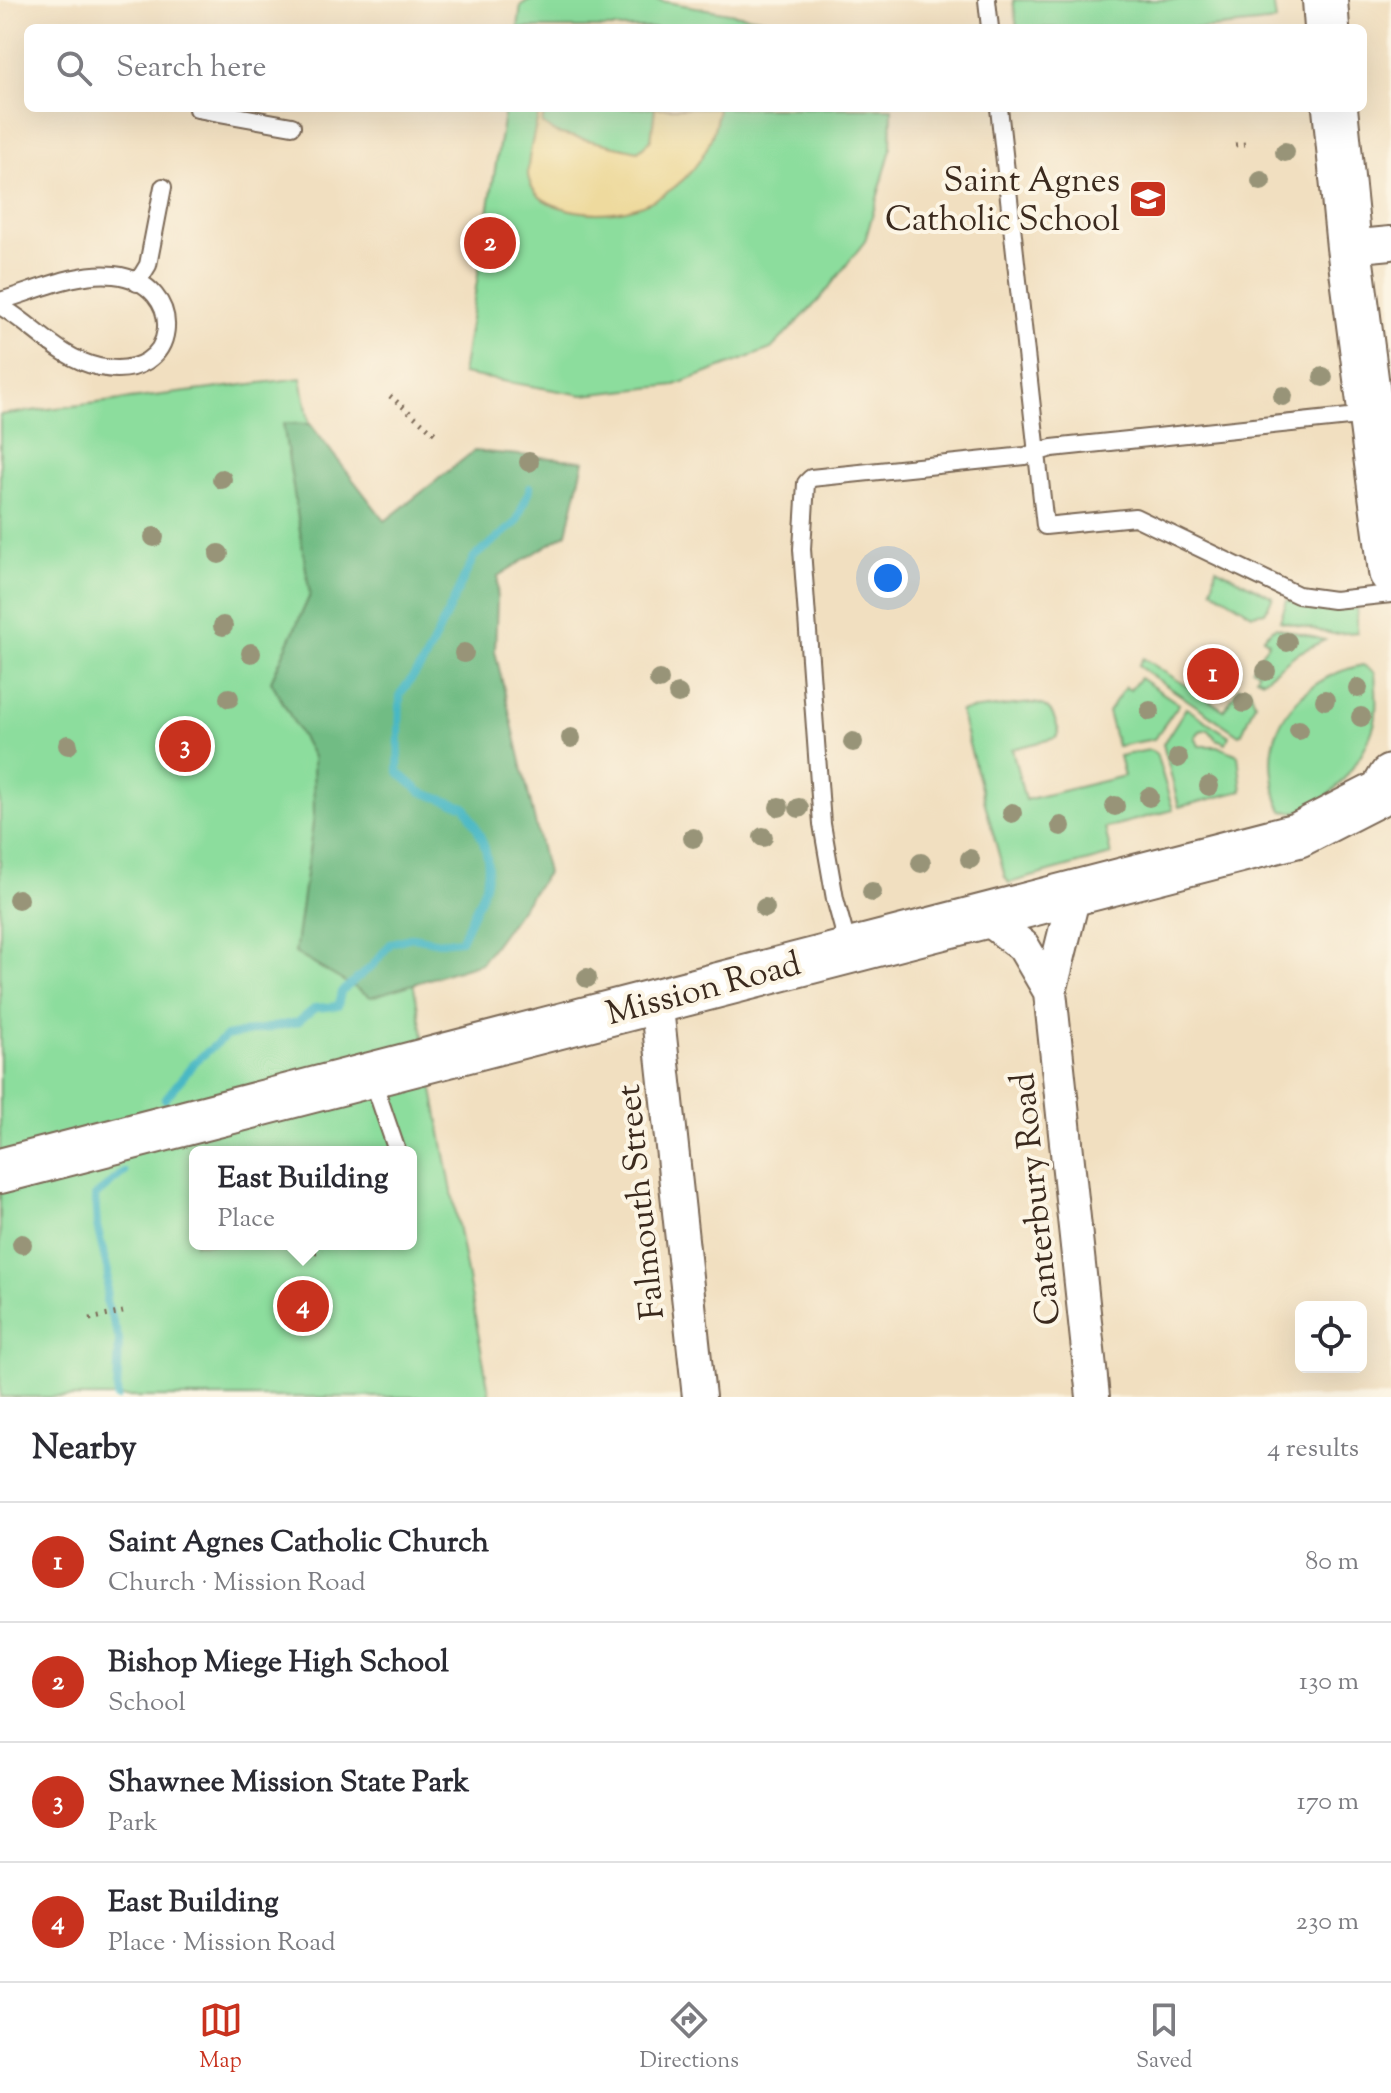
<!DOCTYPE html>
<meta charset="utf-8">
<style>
:root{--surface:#fff;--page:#f7f7f7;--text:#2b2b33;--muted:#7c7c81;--line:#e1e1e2;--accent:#c8321e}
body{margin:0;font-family:"Sorts Mill Goudy",serif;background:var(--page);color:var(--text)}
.controls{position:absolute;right:24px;bottom:24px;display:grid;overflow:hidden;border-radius:12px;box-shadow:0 8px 32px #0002}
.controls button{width:72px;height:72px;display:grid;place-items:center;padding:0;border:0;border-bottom:2px solid var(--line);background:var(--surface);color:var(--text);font:40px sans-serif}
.you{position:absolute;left:888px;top:578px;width:28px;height:28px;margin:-20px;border:6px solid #fff;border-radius:50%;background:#1a73e8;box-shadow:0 0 0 12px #1a73e833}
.badge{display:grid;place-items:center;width:52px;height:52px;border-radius:50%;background:var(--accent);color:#fff;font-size:26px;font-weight:700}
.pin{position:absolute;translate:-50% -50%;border:4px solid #fff;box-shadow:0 2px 8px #0006}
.popup{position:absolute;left:189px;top:1146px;width:228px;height:104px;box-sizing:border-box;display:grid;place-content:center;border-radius:12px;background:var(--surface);filter:drop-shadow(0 2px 6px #0005);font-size:26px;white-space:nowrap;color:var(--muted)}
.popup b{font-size:30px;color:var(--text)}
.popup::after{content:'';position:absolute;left:50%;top:100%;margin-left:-16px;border:16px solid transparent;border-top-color:var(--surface)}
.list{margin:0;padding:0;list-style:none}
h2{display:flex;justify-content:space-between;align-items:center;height:104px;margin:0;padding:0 32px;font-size:34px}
h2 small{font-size:26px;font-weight:400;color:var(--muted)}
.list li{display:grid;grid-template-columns:52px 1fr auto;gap:24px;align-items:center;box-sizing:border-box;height:120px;padding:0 32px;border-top:2px solid var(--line)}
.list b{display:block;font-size:30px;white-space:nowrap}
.list p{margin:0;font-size:26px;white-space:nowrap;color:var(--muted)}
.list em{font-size:26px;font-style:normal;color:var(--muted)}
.icon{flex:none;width:44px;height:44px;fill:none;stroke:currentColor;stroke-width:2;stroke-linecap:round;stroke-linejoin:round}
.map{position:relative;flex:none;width:1391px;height:1397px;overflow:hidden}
.search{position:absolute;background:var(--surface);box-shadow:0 8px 32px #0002;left:24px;right:24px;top:24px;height:88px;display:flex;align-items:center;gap:20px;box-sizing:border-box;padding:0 28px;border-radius:12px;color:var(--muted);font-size:30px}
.sheet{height:584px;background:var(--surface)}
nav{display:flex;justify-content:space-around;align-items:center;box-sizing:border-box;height:112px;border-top:2px solid var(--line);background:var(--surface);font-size:22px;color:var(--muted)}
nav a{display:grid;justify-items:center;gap:4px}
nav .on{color:var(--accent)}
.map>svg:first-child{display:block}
.green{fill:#8cdd9d;stroke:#64845e;stroke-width:2;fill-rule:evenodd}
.forest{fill:#71bc84;stroke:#567351;stroke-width:2}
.sand{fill:#eeda9e;stroke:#94825e;stroke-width:2}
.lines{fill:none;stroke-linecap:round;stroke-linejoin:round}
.stream{stroke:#4ab8c4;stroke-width:8}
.lane-casing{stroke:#7b6957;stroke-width:20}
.street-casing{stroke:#7b6957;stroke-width:36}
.secondary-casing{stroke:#7b6957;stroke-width:48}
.path{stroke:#7b6957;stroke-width:5;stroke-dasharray:2 6;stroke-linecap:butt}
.lane{stroke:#fff;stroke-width:16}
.street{stroke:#fff;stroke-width:32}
.secondary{stroke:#fff;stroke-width:44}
.tree{fill:#989478}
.labels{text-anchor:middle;stroke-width:8;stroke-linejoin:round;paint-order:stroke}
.poi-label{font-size:34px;fill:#3b2a1e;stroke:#fcf5e5;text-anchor:end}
.street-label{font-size:34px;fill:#3b2a1e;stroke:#fcf5e5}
</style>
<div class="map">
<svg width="1391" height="1397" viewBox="0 0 1391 1397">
<rect width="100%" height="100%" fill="#fcf5e5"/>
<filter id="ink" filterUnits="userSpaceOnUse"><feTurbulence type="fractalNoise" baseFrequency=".0125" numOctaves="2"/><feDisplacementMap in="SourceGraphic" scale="16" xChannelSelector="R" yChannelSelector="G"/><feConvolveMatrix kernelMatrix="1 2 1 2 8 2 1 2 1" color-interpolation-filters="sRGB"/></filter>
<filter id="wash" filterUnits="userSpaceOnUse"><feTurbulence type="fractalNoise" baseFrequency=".006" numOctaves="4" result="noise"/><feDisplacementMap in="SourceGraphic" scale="32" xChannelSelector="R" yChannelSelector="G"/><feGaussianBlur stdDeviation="1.8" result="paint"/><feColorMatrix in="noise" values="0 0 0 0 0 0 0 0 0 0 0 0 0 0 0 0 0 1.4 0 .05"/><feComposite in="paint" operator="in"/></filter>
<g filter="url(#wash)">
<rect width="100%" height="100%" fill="#f1dfc0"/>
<path class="green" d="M529,0h126l159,28h-296l3,-23z
M1013,0h260l3,21 -66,7h-193z
M505,108h387l-1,41 -26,92 -46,59 -48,49 -96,36 -92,10 -121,-21z
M301,378l189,1019h-490v-982zM195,1152h216v92h-216z
M1216,568l57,29 -8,15 -13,2 -40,-25z
M1287,600l37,9 33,-1v24l-24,2 -53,-13z
M1275,627l50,13 -29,14 -33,26 -7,-3 2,-5 -6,-4 17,-26 -6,-4z
M1143,658l81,52 15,-23 7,4 3,-4 6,16 -13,30 -3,2 -101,-69z
M1363,665l12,7c1,16 3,34 0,50 -8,33 -52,98 -92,89 -8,-10 -8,-23 -10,-36 -8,-58 38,-100 90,-110z
M1140,678l39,26 -25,35 -37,7 -9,-34 17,-25 5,3z
M1031,703c20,1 23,12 28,29l-3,6 -44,11 13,51 99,-24 -5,-20 30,-6 7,3 17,57 -68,18 6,27 -102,28 -4,-6 -45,-166z
M1186,708l43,28 -3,7 -10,-4 -8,-10 -8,2 -5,6 4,9h18l21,9 4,36 -63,16 -16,-63z"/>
<path class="forest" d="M283,423l27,1 75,97 89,-70 110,10 -17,72 -69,43 -3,75 52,222 -66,90 -110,34 -76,-44 19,-137 -1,-59 -42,-76 39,-86z"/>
<path class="sand" d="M540,108h5l-3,16 14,9 82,18 13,-11 4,-32h63c-7,77 -87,122 -158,99 -15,-5 -26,-11 -31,-27 -5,-14 8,-56 11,-72z"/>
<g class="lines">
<path class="stream" d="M165,1099l31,-38 30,-25 72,-14 17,-14 23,-2 3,-14 31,-26 19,-23 22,-6 26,5 22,-2c28,-61 41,-72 4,-133l-44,-15 -23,-20 2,-78 24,-32 50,-105 42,-34 14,-35
M117,1397l2,-58 -13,-38 2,-29 -11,-46 -2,-30 29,-24"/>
</g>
</g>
<g filter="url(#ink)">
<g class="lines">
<g class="lane-casing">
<path id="lane" d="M987,0l3,28
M999,108l46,418 90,-9 163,78 36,5 57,-6
M197,109l95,17
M137,283l11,-18 15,-78
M0,301c36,-10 76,-30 114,-26 75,8 68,109 -15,92 -41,-9 -65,-42 -99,-61
M849,950l-14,-51 -13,-75 -20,-275 4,-66 5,-5 214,-22 27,-8 316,-33
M371,1075l25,73"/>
</g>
<g class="street-casing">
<path id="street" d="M1349,247l42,-4
M1075,891l-25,101 43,405
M983,915l40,31 27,46
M656,999l43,398"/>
</g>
<g class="secondary-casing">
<path id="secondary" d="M1325,0l2,28
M1335,108l14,139 42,325
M0,1171l1298,-336 84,-43 9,-15"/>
</g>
<path class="path" d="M1235,145l10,-1
M390,396l49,41
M315,1252l8,-1
M90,1319l33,-7"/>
<use href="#lane" class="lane"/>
<use href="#street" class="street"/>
<use href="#secondary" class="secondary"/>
</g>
<g class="tree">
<circle cx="1285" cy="152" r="10"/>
<circle cx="1261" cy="181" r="10"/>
<circle cx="1323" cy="377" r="10"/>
<circle cx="1283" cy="396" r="10"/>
<circle cx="529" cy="462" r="10"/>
<circle cx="222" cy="479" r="10"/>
<circle cx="154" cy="537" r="10"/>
<circle cx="219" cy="554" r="10"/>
<circle cx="223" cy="626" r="10"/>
<circle cx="1287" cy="642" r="10"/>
<circle cx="251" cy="653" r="10"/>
<circle cx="464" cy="653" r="10"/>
<circle cx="1266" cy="671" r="10"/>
<circle cx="659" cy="680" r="10"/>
<circle cx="1358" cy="688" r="10"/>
<circle cx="678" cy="694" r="10"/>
<circle cx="229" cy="698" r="10"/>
<circle cx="1325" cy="700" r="10"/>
<circle cx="1244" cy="703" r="10"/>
<circle cx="1150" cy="711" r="10"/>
<circle cx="1361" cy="717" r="10"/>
<circle cx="1299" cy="730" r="10"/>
<circle cx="571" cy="738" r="10"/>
<circle cx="853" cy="742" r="10"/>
<circle cx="68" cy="745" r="10"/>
<circle cx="1178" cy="758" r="10"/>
<circle cx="1209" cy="786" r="10"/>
<circle cx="1149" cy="797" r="10"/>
<circle cx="1115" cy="806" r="10"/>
<circle cx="779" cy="807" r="10"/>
<circle cx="799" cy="808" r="10"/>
<circle cx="1012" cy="813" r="10"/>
<circle cx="1061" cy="826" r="10"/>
<circle cx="763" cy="837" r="10"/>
<circle cx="693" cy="838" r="10"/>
<circle cx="970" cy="859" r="10"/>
<circle cx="921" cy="863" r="10"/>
<circle cx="872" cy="892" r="10"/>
<circle cx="18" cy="899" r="10"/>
<circle cx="765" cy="908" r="10"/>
<circle cx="587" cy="978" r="10"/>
<circle cx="22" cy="1244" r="10"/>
</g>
</g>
<defs>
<g id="school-square" transform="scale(2)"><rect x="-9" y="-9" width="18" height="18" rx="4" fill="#c8321e" stroke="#fcf5e5"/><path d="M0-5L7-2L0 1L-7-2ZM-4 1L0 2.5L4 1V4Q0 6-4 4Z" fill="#fff"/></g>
</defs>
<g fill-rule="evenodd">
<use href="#school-square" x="1148" y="199"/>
</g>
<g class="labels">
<g class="poi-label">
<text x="1120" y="191">Saint Agnes<tspan x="1120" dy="39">Catholic School</tspan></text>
</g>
<g class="street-label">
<text transform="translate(703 987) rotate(-15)" y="12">Mission Road</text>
<text transform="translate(1034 1199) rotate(-96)" y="12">Canterbury Road</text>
<text transform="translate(639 1202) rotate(-96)" y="12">Falmouth Street</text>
</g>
</g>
</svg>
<div class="controls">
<button><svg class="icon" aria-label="locate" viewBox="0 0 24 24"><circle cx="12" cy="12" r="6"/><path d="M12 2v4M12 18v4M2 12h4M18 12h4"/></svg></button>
</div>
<div class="you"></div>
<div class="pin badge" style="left:1213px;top:674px">1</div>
<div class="pin badge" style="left:490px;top:243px">2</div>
<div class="pin badge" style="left:185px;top:746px">3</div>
<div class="pin badge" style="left:303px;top:1306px">4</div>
<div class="popup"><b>East Building</b>Place</div>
<div class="search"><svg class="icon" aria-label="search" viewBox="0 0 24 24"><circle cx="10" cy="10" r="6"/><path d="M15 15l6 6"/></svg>Search here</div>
</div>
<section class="sheet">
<h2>Nearby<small>4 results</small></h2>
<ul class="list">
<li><span class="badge">1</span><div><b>Saint Agnes Catholic Church</b><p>Church · Mission Road</p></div><em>80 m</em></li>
<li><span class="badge">2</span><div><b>Bishop Miege High School</b><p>School</p></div><em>130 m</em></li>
<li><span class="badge">3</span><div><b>Shawnee Mission State Park</b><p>Park</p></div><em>170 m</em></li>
<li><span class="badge">4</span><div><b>East Building</b><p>Place · Mission Road</p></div><em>230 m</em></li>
</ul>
</section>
<nav>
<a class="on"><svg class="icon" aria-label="map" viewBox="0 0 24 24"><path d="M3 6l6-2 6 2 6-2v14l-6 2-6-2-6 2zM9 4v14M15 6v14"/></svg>Map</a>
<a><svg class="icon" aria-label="directions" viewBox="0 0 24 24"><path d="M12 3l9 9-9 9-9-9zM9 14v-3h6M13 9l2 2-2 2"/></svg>Directions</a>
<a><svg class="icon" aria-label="saved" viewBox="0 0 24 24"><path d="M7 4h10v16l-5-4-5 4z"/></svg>Saved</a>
</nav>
